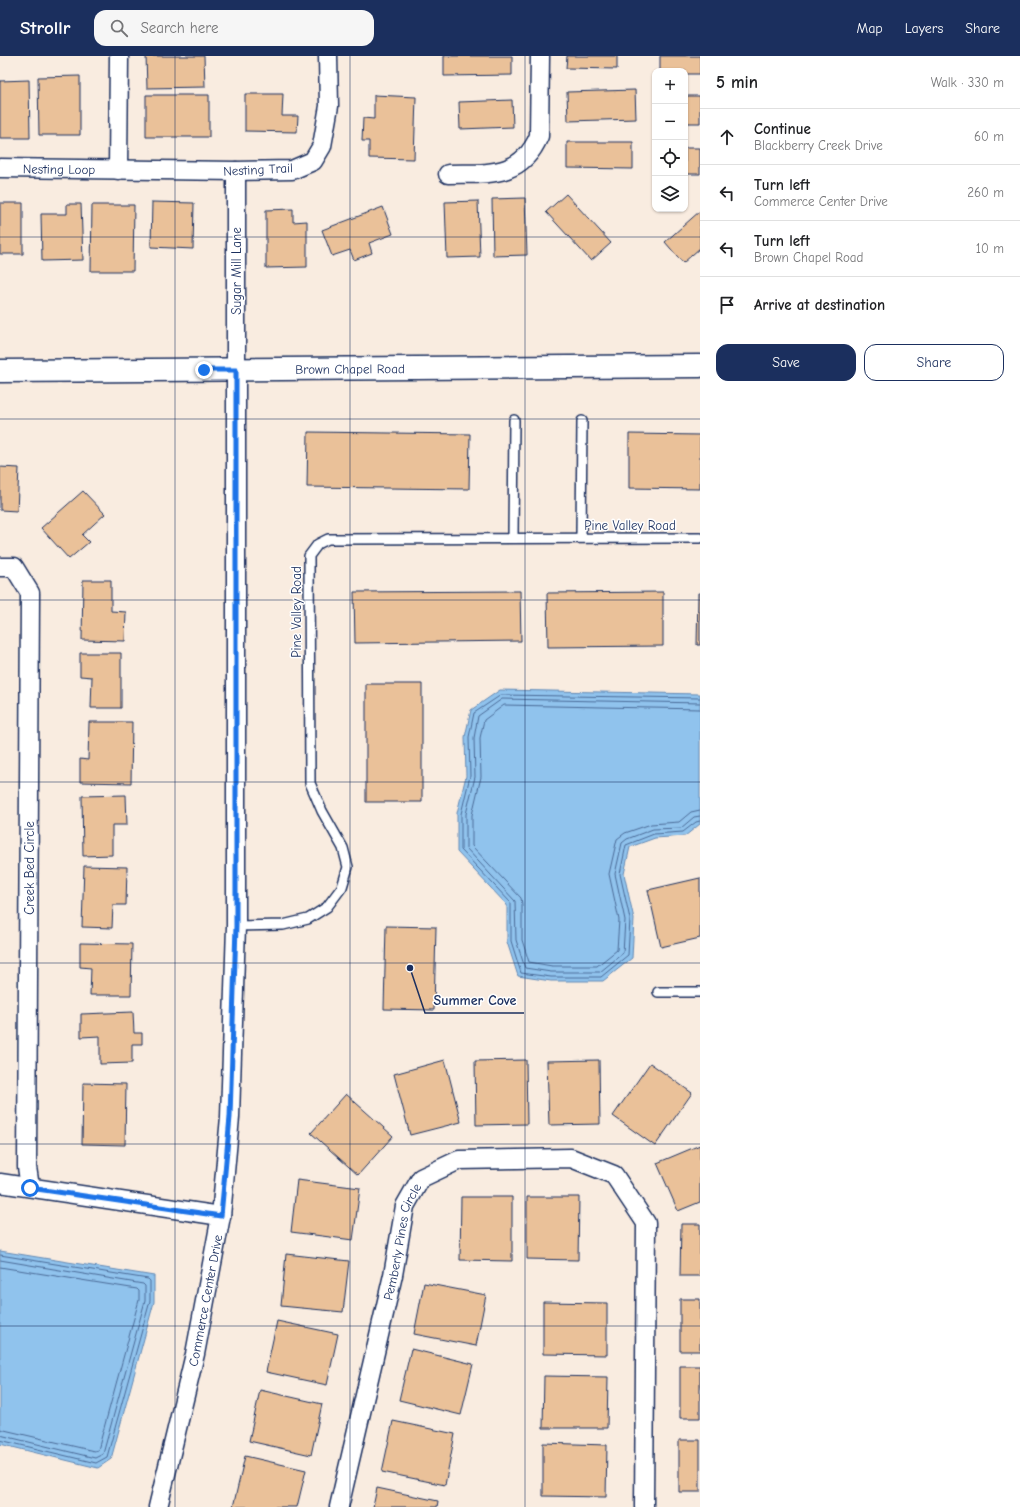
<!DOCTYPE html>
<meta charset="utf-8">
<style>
:root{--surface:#fff;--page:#f6f6f6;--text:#202124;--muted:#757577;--line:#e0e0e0;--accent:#1b2f5e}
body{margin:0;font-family:"Comic Neue",sans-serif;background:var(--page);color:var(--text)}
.controls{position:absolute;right:12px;top:12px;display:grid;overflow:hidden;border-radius:8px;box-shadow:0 1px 3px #0004}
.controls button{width:36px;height:36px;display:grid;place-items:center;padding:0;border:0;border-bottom:1px solid var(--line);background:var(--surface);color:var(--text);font:20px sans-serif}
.stop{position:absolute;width:12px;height:12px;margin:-9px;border:3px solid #1a73e8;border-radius:50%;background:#fff}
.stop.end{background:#1a73e8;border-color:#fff;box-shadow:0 1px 4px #0008}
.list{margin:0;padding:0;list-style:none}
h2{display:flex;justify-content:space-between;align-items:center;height:52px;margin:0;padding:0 16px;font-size:17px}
h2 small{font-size:13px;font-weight:400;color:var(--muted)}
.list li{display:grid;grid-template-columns:26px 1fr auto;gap:12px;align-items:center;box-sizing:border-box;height:56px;padding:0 16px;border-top:1px solid var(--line)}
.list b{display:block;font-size:15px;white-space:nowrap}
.list p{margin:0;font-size:13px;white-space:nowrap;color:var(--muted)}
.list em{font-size:13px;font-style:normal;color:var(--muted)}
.actions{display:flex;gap:8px;padding:12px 16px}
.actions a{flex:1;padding:9px 0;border:1px solid var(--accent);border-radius:12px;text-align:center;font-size:14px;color:var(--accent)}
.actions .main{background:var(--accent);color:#fff}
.icon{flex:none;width:22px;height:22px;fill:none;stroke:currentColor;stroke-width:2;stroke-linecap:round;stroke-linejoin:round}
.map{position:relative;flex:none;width:700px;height:1451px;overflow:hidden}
header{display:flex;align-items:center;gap:24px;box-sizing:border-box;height:56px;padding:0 20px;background:var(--accent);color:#fff}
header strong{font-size:19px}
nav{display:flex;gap:22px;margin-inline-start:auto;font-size:14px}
.search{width:280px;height:36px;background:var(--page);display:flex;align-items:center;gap:10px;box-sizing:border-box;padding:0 14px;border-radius:12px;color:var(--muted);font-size:15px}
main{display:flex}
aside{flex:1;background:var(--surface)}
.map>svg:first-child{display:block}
.water{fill:#90c3ed;stroke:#6188b4}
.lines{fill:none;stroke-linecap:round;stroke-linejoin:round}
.shore{stroke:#4a6a97;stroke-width:1}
.building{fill:#eac199;stroke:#1b2f5e}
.lane-casing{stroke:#1b2f5e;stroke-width:12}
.street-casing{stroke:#1b2f5e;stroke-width:21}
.secondary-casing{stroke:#1b2f5e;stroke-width:25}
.lane{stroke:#fff;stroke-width:9}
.street{stroke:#fff;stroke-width:18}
.secondary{stroke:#fff;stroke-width:22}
.route{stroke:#1a73e8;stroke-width:5}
.grid{fill:none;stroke:#1b2f5e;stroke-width:1;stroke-opacity:0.55}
.labels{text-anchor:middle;stroke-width:3;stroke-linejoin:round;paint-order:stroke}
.street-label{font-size:13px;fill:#1b2f5e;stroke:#fff}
.leader{fill:none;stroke:#1b2f5e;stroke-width:1.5}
.callout-dot{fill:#1b2f5e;stroke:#fff;stroke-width:1.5}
.callout-label{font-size:14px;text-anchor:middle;font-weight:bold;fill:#1b2f5e;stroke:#fff;stroke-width:3;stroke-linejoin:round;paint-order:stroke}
</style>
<header>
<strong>Strollr</strong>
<div class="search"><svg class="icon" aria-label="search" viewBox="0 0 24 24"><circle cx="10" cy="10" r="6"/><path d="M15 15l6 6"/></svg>Search here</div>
<nav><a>Map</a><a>Layers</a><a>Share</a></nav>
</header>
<main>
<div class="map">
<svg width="700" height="1451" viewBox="0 0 700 1451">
<rect width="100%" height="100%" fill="#f9ece0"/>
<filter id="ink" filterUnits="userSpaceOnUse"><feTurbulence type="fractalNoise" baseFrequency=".025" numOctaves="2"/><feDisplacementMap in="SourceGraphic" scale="8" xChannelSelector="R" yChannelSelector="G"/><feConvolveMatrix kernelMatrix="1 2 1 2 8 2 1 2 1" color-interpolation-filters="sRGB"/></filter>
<g filter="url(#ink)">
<path class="water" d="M500,634l200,4v130l-15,12 -30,2 -25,9 -6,27 10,45 -2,39 -29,23h-52l-33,-5 -11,-34v-37l-50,-53v-39l9,-37 -1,-39 6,-27z
M0,1195l154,25v26l-43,157 -13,9 -98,-24z"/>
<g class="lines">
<path class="shore" d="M700,642l-199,-3 -27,18 -5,24 1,39 -9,38v36l50,53v38l10,32 30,4h50l27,-22 2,-36 -10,-45 6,-29 28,-11 29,-2 13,-10 4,-1
M700,647l-198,-4 -24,17 -4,22 1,39 -9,37v34l49,53 1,39 9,28 26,4h49l23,-19 2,-33 -10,-46 7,-31 5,-4 26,-10 28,-1 13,-11 6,-1
M700,653l-196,-4 -20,15 -4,18 1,39 -9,38v31l49,52 1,6v36l7,22 23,4h45l20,-16 2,-30 -10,-46 8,-35 8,-6 26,-9 28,-2 12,-10 9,-2
M0,1199l148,24 2,2v20l-43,156 -11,6 -96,-23
M0,1204l143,24 2,2v15l-42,153 -8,4 -95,-23
M0,1211l137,22 2,2v9l-41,150 -4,1 -94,-22"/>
</g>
<path class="building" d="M146,0h58l1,31 -58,1z
M444,0h68v19l-68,1z
M567,0h50v13l-51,-1z
M660,0h40v18h-15v-3h-25z
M80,20v59h-41l-1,-58z
M29,24l1,58h-30v-57z
M635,34l1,29 -68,2 -1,-29z
M245,38h38l-1,22h16l-1,16 -52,-1z
M146,39h63v42h-63z
M374,39l42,2 -2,62 -45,-1v-17h-7l1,-23 11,1z
M685,40h15v27h-15z
M512,44l1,27 -53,2 -1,-27z
M567,86h66v27l-66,-1z
M685,92h15v26h-15z
M566,138l45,49 -20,18 -45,-49z
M525,142l2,57 -34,1 -1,-57z
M478,145l2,56 -33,1 -2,-56z
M152,146l42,1 -1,46 -42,-2z
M0,147h23v51h-23z
M67,148h14l2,56 -41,1 -1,-47h26z
M92,149h42l-1,66h-42z
M383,151l10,27 -24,9 3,10 -18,7 -4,-10 -18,6 -10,-26z
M293,153v13l14,-1v46l-41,1v-58z
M700,155v37l-17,15 -18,-21z
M308,376l162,2 -1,55 -162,-2z
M629,378l71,1v54l-71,-1z
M0,411l19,1 -2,43 -17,-1z
M83,435l22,23 -23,21 7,7 -20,17 -28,-31z
M83,524h28v31l15,1 -1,29 -43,-1z
M520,535l1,50 -166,2 -1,-51z
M663,536v54l-115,1 -1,-54z
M698,537h2v52h-3z
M80,597h41v55h-30l1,-31 -12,-1z
M366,628h56v118h-56z
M89,666h43l-1,61 -51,-1v-23l8,1z
M126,739l1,30h-15v30l-29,1 -1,-60z
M84,810l43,1 -1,38h-13l-1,23 -30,-1z
M700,822v60l-39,9 -13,-57z
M386,870l50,1 -2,83 -50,-1z
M80,887l52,1 -1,51h-41l1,-27 -11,-1z
M133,956l1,21h8v11h-10v19l-32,1v-28l-19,1v-23z
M445,1004l16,62 -51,13 -16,-61z
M526,1004l1,64 -51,1 -1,-64z
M599,1004l1,64 -51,1 -2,-64z
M650,1007l42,30 -37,53 -42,-30z
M83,1027l43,1 -1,61 -43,-1z
M346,1038l47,42 -35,39 -47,-42z
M700,1089v57l-22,9 -21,-48z
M297,1124l63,8 -7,52 -62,-8z
M461,1141h51v64l-52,-1z
M527,1141h52l-1,63 -51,-1z
M681,1168h19v52h-20z
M286,1198l63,7 -6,51 -62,-6z
M424,1227l62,12 -10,51 -62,-12z
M680,1243h20v52h-20z
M543,1246l64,1v52l-64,-1z
M277,1265l61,13 -11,51 -61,-13z
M411,1293l62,15 -12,51 -62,-15z
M680,1310h20v52h-20z
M544,1320l64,1 -1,51h-64z
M260,1334l62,14 -11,51 -62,-14z
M393,1365l62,13 -10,51 -63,-13z
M679,1384h21v52h-21z
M543,1387l64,2 -1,52 -63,-1z
M245,1400l61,14 -9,37h-64z
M377,1432l61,13 -1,6h-64z"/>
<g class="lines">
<g class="lane-casing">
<path id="lane" d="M513,482l1,-118
M581,482l1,-117
M236,870l47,-1 25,-6 19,-12 15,-20 6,-20 -5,-19 -21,-37 -12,-28 -1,-227 9,-12 10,-5 372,-1
M658,936h42"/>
</g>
<g class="street-casing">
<g id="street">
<path id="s1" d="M0,112l236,3 56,-1 21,-9 9,-15 7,-40 -1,-50"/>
<path d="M118,114l1,-114"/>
<path d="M448,118c38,-1 73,5 91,-38l1,-80"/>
<path d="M0,511h14l16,26 -3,574 3,20"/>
<path d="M0,1127l221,33"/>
<path id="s2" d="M158,1451l37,-153 26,-138 9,-99 6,-191v-755"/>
<path id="s3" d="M339,1451l54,-232 12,-69 16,-28 38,-18 112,-2 43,17 32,48 -2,284"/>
</g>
</g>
<g class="secondary-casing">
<g id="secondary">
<path id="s4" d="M0,315l700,-5"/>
</g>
</g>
<use href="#lane" class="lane"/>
<use href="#street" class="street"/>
<use href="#secondary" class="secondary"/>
</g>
</g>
<g class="lines" filter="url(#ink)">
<path class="route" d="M30,1132l191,28 9,-99 6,-191v-556h-32"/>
</g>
<path class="grid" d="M175,0v1451M350,0v1451M525,0v1451M0,181h700M0,363h700M0,544h700M0,726h700M0,907h700M0,1088h700M0,1270h700"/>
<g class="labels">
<g class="street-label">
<text dy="5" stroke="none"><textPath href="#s1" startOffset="59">Nesting Loop</textPath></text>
<text transform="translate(258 113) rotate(-3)" y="5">Nesting Trail</text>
<text transform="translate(236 215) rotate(-90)" y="5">Sugar Mill Lane</text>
<text dy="5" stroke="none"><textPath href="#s4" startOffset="350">Brown Chapel Road</textPath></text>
<text x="630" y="474">Pine Valley Road</text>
<text transform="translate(296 556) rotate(-90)" y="5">Pine Valley Road</text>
<text transform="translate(29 812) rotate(-90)" y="5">Creek Bed Circle</text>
<text dy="5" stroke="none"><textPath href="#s3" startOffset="273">Pemberly Pines Circle</textPath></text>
<text dy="5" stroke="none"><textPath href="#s2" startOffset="212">Commerce Center Drive</textPath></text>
</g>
</g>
<path class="leader" d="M410 912L425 957H524"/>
<circle class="callout-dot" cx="410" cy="912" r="4"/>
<g class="callout-label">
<text x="475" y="949">Summer Cove</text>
</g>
</svg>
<div class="controls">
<button>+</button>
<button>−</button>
<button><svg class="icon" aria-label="locate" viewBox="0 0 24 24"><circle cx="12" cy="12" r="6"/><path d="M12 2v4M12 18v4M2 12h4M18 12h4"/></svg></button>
<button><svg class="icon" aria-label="layers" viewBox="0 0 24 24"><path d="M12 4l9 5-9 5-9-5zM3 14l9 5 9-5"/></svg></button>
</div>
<div class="stop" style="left:30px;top:1132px"></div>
<div class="stop end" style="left:204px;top:314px"></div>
</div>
<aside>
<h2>5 min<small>Walk · 330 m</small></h2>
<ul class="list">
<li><svg class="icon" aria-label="ahead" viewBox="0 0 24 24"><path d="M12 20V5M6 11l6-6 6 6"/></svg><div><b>Continue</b><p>Blackberry Creek Drive</p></div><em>60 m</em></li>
<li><svg class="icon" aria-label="left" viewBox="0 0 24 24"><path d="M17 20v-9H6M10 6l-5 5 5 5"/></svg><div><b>Turn left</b><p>Commerce Center Drive</p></div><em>260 m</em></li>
<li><svg class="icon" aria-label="left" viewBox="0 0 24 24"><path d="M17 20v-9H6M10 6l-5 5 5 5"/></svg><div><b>Turn left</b><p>Brown Chapel Road</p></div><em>10 m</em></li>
<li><svg class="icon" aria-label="arrive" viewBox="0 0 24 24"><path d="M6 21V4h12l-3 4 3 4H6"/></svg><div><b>Arrive at destination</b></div></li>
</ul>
<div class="actions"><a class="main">Save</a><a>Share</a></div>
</aside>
</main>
